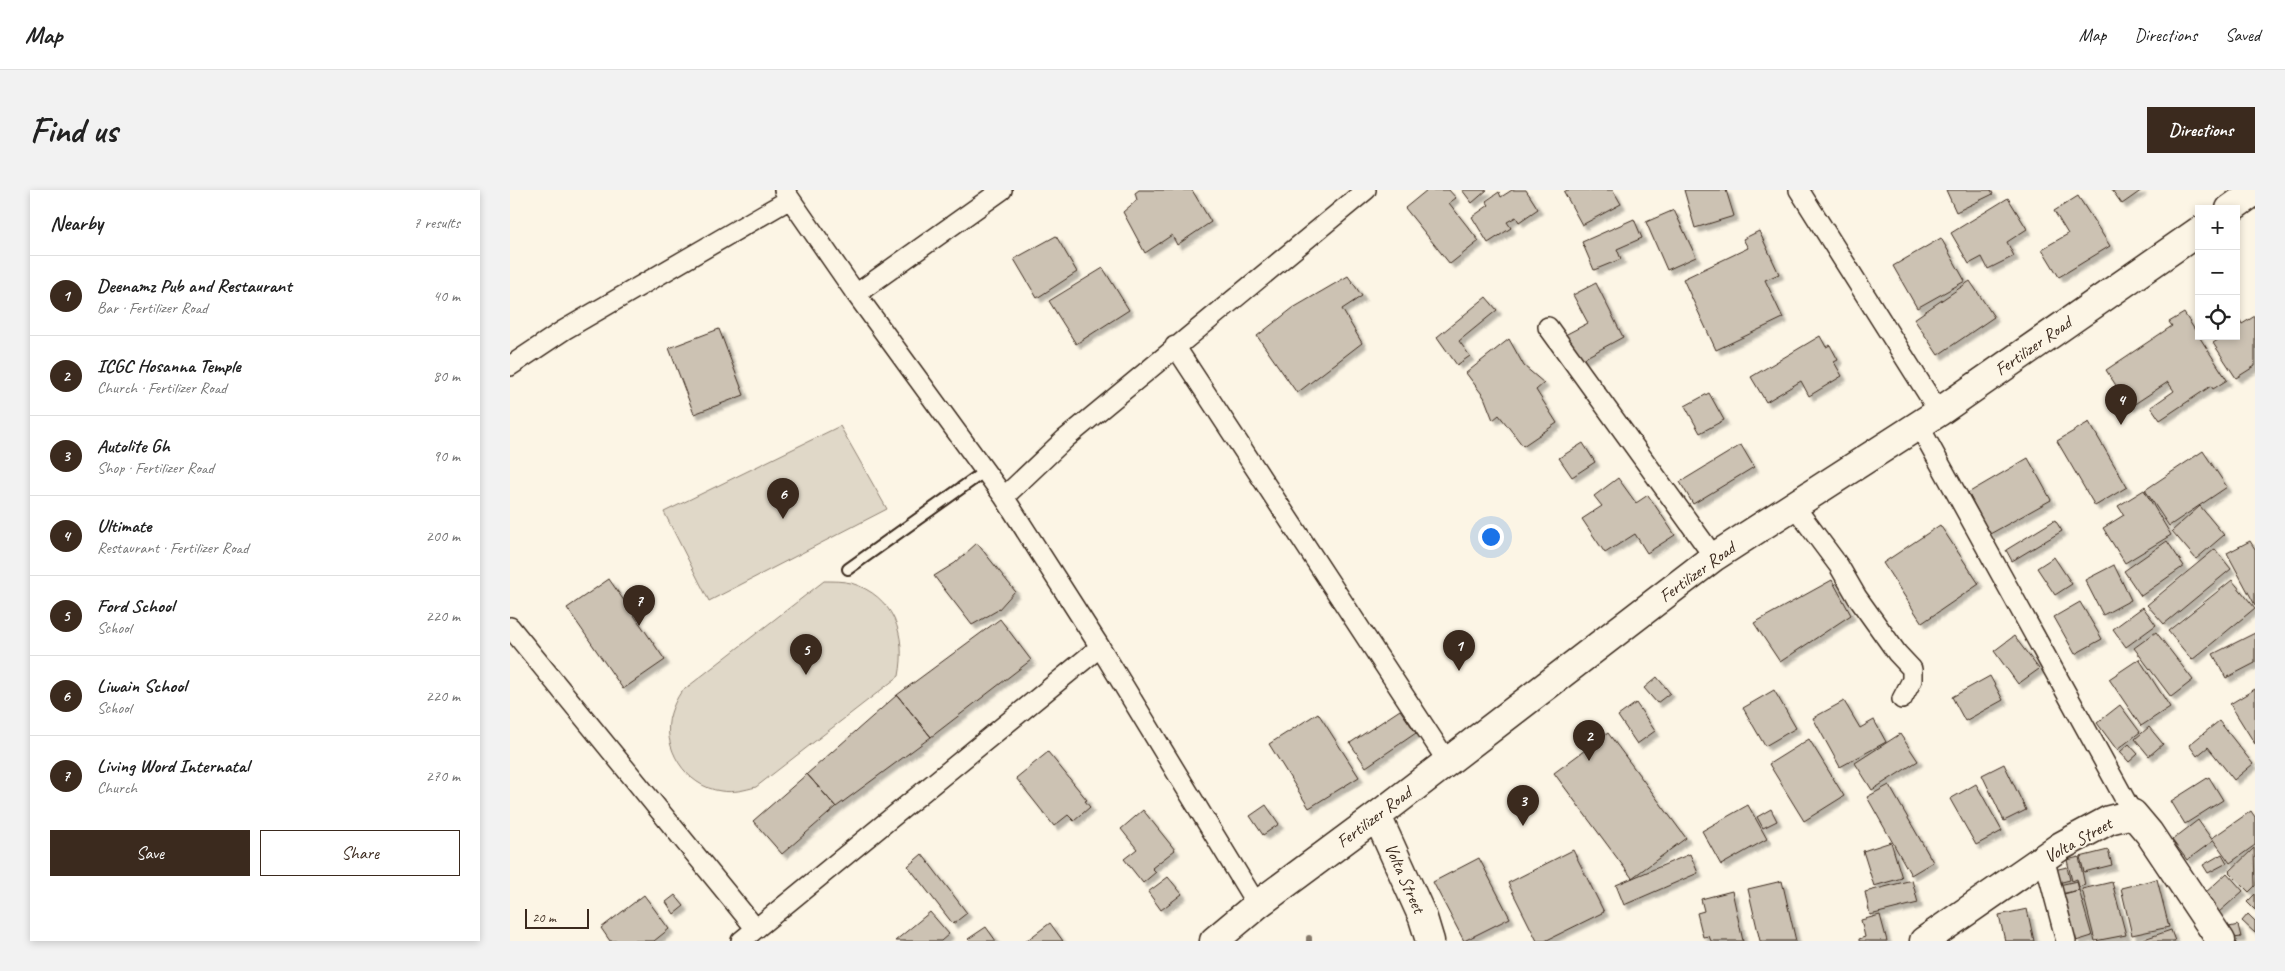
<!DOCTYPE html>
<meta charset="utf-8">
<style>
:root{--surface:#fff;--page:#f2f2f2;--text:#222;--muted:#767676;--line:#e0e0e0;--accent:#3b2a1e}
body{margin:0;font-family:Caveat,sans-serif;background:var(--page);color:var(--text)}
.controls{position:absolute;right:15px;top:15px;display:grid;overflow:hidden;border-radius:0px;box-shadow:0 2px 8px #0003}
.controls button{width:45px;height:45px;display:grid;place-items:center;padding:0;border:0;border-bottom:1px solid var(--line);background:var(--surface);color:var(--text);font:25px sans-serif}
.scale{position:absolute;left:15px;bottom:12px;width:64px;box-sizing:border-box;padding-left:5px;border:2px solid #3b2a1e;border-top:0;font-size:14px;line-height:18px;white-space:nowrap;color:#3b2a1e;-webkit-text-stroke:4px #fcf5e5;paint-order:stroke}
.you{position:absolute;left:980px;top:346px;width:18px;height:18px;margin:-12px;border:4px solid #fff;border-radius:50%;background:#1a73e8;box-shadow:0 0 0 8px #1a73e833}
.badge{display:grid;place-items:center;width:32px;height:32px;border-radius:50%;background:var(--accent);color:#fff;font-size:16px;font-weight:700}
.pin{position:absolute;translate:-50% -41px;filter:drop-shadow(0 1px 2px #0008)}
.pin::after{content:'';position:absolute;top:26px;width:18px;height:15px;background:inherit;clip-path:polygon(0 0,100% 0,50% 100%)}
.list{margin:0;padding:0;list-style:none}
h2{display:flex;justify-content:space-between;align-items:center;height:65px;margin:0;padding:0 20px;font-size:21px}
h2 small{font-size:16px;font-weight:400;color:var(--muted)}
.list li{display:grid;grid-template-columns:32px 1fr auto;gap:15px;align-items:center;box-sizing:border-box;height:80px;padding:0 20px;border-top:1px solid var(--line)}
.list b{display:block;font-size:19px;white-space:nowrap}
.list p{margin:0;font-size:16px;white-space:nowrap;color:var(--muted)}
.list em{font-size:16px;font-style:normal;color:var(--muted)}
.actions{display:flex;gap:10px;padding:15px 20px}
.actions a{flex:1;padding:11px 0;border:1px solid var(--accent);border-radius:0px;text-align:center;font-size:18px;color:var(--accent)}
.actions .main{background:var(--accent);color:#fff}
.icon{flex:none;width:28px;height:28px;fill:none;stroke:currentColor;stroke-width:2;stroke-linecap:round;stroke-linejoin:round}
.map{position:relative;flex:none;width:1745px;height:751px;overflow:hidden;border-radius:0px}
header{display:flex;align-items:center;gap:30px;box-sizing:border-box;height:70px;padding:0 25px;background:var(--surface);border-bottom:1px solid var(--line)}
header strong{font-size:24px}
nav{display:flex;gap:28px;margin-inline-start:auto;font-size:18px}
.intro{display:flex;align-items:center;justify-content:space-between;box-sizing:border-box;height:120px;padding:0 30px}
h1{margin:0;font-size:35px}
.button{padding:12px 22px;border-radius:0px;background:var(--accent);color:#fff;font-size:18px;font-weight:700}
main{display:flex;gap:30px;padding:0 30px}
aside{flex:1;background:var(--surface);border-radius:0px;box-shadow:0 2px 8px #0003}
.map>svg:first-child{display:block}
.green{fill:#e0d8c8;stroke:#8e8173}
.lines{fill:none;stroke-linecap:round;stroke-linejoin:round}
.stream{stroke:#85796b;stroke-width:6}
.building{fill:#ccc2b3;stroke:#3b2a1e;filter:url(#shadow)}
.lane-casing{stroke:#3b2a1e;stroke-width:14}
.street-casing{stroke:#3b2a1e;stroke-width:22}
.secondary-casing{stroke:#3b2a1e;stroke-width:31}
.lane{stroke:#fcf5e5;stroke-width:10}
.street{stroke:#fcf5e5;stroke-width:19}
.secondary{stroke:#fcf5e5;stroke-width:28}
.labels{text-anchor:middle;stroke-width:4;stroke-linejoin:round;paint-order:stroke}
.street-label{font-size:18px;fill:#3b2a1e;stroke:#fcf5e5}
</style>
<header>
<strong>Map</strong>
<nav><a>Map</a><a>Directions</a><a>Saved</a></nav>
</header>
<div class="intro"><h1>Find us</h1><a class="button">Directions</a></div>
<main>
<aside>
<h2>Nearby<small>7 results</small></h2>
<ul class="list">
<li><span class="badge">1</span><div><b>Deenamz Pub and Restaurant</b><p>Bar · Fertilizer Road</p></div><em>40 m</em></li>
<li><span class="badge">2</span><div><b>ICGC Hosanna Temple</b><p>Church · Fertilizer Road</p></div><em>80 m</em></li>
<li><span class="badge">3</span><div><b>Autolite Gh</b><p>Shop · Fertilizer Road</p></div><em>90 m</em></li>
<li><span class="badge">4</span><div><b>Ultimate</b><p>Restaurant · Fertilizer Road</p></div><em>200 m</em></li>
<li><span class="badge">5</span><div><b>Ford School</b><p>School</p></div><em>220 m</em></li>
<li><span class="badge">6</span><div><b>Liwain School</b><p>School</p></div><em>220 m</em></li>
<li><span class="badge">7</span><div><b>Living Word Internatal</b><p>Church</p></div><em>270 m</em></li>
</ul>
<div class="actions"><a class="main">Save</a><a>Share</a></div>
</aside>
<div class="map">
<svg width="1745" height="751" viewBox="0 0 1745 751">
<defs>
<filter id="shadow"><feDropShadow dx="4.5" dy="4.5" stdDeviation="1" flood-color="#0004"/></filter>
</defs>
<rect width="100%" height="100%" fill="#fcf5e5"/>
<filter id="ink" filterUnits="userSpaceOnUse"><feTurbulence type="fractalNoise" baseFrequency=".02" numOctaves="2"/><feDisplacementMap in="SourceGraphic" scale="10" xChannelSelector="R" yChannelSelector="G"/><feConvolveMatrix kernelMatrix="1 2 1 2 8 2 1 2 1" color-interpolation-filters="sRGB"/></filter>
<g filter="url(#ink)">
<path class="green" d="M330,236l47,83 -178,92 -45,-89z
M314,391c9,0 19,0 27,2 43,13 56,52 48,93l-143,111c-12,3 -22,6 -35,4 -35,-4 -61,-45 -50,-78 2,-7 6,-15 10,-21z"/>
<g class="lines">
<path class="stream" d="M799,748v3"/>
</g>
<path class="building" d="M629,0h53l19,32 -34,23 -5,-10 -27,18 -22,-41 14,-12 -2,-7z
M917,0h22l7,8 -7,5 30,38 -29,23 -45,-56z
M952,0h25l-15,13z
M1002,0h14l12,19 -19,13 -3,-5 -9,5 4,6 -23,15 -16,-26 17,-12 -3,-4 13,-9 2,5z
M1057,0h46l8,14 -39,21 -18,-33z
M1174,0h42l8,26 -39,12z
M1436,0h45l2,4 -37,18z
M1602,0h30l-20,14z
M1568,6l32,50 -51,31 -17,-28 26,-15 -14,-23z
M1498,8l19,31 -20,13 7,14 -26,13 -6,-12 -13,7 -18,-31z
M1164,20l22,47 -29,13 -21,-48z
M1124,29l8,19 -25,11 4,10 -27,11 -12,-28z
M1249,41l20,43 -14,6 18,38 -67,32 -33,-71 65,-31 -5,-9z
M546,46l21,36 -40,26 -23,-39z
M1431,48l24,43 -48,27 -24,-42z
M593,78l26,42 -53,34 -27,-43z
M838,86l14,20 -20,13 20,34 -65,50 -40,-57 36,-28z
M1460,91l24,36 -56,38 -24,-36z
M1086,93l27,54 -44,24 -14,-26 23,-12 -15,-28z
M976,107l11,13 -38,31 11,15 -13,9 -20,-28z
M1674,123l43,67 -14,9 -2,-3 -51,34 -9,-13 23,-16 -6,-9 -38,25 -24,-37 66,-44 -3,-4z
M1745,126v50l-19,12 -23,-35 11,-7h12v-13l4,-3 2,4z
M209,139l25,66 -50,19 -25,-66z
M1310,146l6,11 4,-2 8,15 -4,2 8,14 -33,20 -8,-15 -35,21 -15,-25z
M999,149l15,27 20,17 -8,7 21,33 -34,23 -24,-31 -6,5 -9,-23 -18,-24z
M1199,203l15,27 -24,13 -15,-27z
M1579,232l38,65 -32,19 -38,-65z
M1073,253l12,19 -23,15 -13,-19z
M1231,255l13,22 -61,37 -13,-22z
M1693,261l24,36 -58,39 -24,-36z
M1518,268l23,42 -61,34 -22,-41z
M1108,288l18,25 12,-8 27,40 -28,18 -12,-19 -30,19 -23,-34 20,-13 -8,-10z
M1634,300l27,45 -46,28 -22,-35 21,-13 -6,-9z
M1690,316l24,29 -28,24 -24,-28z
M1545,330l7,11 -50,30 -6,-11z
M1430,335l39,59 -57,39 -39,-60z
M1657,351l17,25 -43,30 -17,-25z
M1740,351l5,8v56l-28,-52z
M467,353l38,48 -17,19 -26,15 -38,-49 21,-13z
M1705,359l16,20 -67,55 -17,-19z
M1544,367l18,27 -17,11 -18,-27z
M1604,375l17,35 -28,15 -18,-35z
M99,389l56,81 -42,29 -56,-81z
M1322,390l19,35 -71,47 -26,-39z
M1722,390l23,28 -63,52 -24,-29z
M1570,412l22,37 -27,15 -21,-37z
M1633,417l13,18 -30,22 -13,-18z
M490,429l31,41 -100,77 -34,-42z
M1646,442l37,48 -22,17 -37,-49z
M1745,443v30l-29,15 -13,-24z
M1504,446l25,33 -21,15 -24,-33z
M1629,469l31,48 -29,19 -32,-47z
M1480,486l13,24 -38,21 -13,-24z
M1147,487l13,16 -13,10 -13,-15z
M1745,499v55l-25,-40z
M1264,500l22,38 -31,18 -22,-38z
M387,505l34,42 -95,70 -29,-33z
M1334,511l16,27 14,-8 12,22 -46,25 -27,-49z
M1126,513l19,28 -18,13 -19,-28z
M1610,515l20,27 -23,18 -20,-27z
M890,520l16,23 -50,34 -16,-24z
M808,523l41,64 -50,31 -40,-64z
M1709,531l34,43 -19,16 -26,-33 -11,9 -8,-11z
M1639,537l14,17 -14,12 -14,-17z
M1098,543l78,105 -54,40 -78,-105z
M1390,544l18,27 -46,29 -17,-27z
M1299,549l35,57 -40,25 -35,-57z
M1619,554l9,10 -9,8 -9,-10z
M538,562l39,48 -2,1 5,6 -16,14 -6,-6 -14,11 -38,-48z
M1494,574l22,46 -22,11 -22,-46z
M297,584l29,33 -54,47 -29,-33z
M1699,587l14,23 -38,24 -14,-23z
M1466,594l26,47 -26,14 -26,-46z
M1379,595l44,77 -22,13 -44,-78z
M756,615l13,19 -16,11 -13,-19z
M1238,615l19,34 -46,26 -19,-34z
M1261,619l6,12 -14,7 -6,-11z
M633,620l32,40 -23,18 4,4 -13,11 -19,-24 13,-10 -16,-20z
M1741,621l4,6v28l-25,18 -18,-25z
M1688,630l15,21 -26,19 -15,-20z
M1381,652l11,36 -28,8 -11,-35z
M1744,658l1,38 -6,6 -20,-20z
M1063,660l31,62 -59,29h-8l-29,-58z
M1598,660l4,15 -28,7 -4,-15z
M412,664l45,59 -14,11 -45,-58z
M1180,664l8,19 -74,32 -8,-20z
M1712,664l5,9 -19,10 -5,-8z
M1569,667l6,28 -6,2 -2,-8 -5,2 -5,-21z
M969,668l31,60 -46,23 -31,-59z
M1557,677l3,13 -12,3 -4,-13z
M1717,683l16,18 -24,21 -15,-18z
M658,687l14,17 -21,16 -13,-18z
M1647,689l12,48 -37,8 -11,-47z
M1402,690l6,23 -48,12 -5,-23z
M1272,691l14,60h-36l-12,-52z
M1567,691l2,9 -18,4 -2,-9z
M1602,692l14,53 -31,6 -13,-52z
M1569,700l13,46 -16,5 -12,-47z
M1222,701l11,50h-32l-2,-5 -6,1 -6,-24 7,-2 -3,-12z
M1745,704v16l-8,-8z
M134,705l25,34 -15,12h-44l-9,-13z
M165,705l9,11 -10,8 -8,-12z
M1517,719l7,32h-29l-6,-26z
M420,722l19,22 -8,7h-46z
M1738,724l7,7v12l-13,-12z
M1370,725l7,26h-28v-2l6,-2 -4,-17z
M540,733l13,18h-37z
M1728,735l3,12 -14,2 -2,-11z
M476,737l10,14h-26l-2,-2z
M1661,740l4,11h-30l-1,-2z"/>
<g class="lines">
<g class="lane-casing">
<path id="lane" d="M338,379l137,-98"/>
</g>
<g class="street-casing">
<path id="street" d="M274,0l72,104 148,203 96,150 157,258
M1289,0l140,222
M346,104l146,-104
M1038,137l166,230
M665,156l272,415
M0,176l54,-36 226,-131
M1408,234l215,390
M494,307l61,-58 301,-249
M1285,317l44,59 18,31 40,56 15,16v11l-10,19
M0,437l246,302
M1534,668l22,83
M231,751l359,-294"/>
</g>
<g class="secondary-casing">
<path id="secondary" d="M1720,19l25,-18
M867,626l46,102 7,23
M704,751l43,-36 120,-89 337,-259 225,-145 260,-181
M1414,751l137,-95 48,-26 24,-6 16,19 72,108"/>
</g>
<use href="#lane" class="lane"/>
<use href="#street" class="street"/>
<use href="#secondary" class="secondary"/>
</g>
</g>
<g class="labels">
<g class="street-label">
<text transform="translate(1523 156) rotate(-35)" y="6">Fertilizer Road</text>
<text transform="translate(1187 382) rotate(-36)" y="6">Fertilizer Road</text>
<text transform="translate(864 627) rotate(-37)" y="6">Fertilizer Road</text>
<text transform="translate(1568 650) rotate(-29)" y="6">Volta Street</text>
<text transform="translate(895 688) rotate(66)" y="6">Volta Street</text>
</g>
</g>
</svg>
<div class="controls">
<button>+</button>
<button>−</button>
<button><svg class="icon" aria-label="locate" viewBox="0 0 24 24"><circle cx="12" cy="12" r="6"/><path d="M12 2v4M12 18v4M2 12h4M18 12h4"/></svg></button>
</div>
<div class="scale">20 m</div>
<div class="you"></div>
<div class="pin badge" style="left:949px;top:481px">1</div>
<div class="pin badge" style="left:1079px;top:571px">2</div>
<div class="pin badge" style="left:1013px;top:636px">3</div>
<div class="pin badge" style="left:1611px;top:235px">4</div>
<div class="pin badge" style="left:296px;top:485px">5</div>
<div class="pin badge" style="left:273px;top:329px">6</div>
<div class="pin badge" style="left:129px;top:436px">7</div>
</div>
</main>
